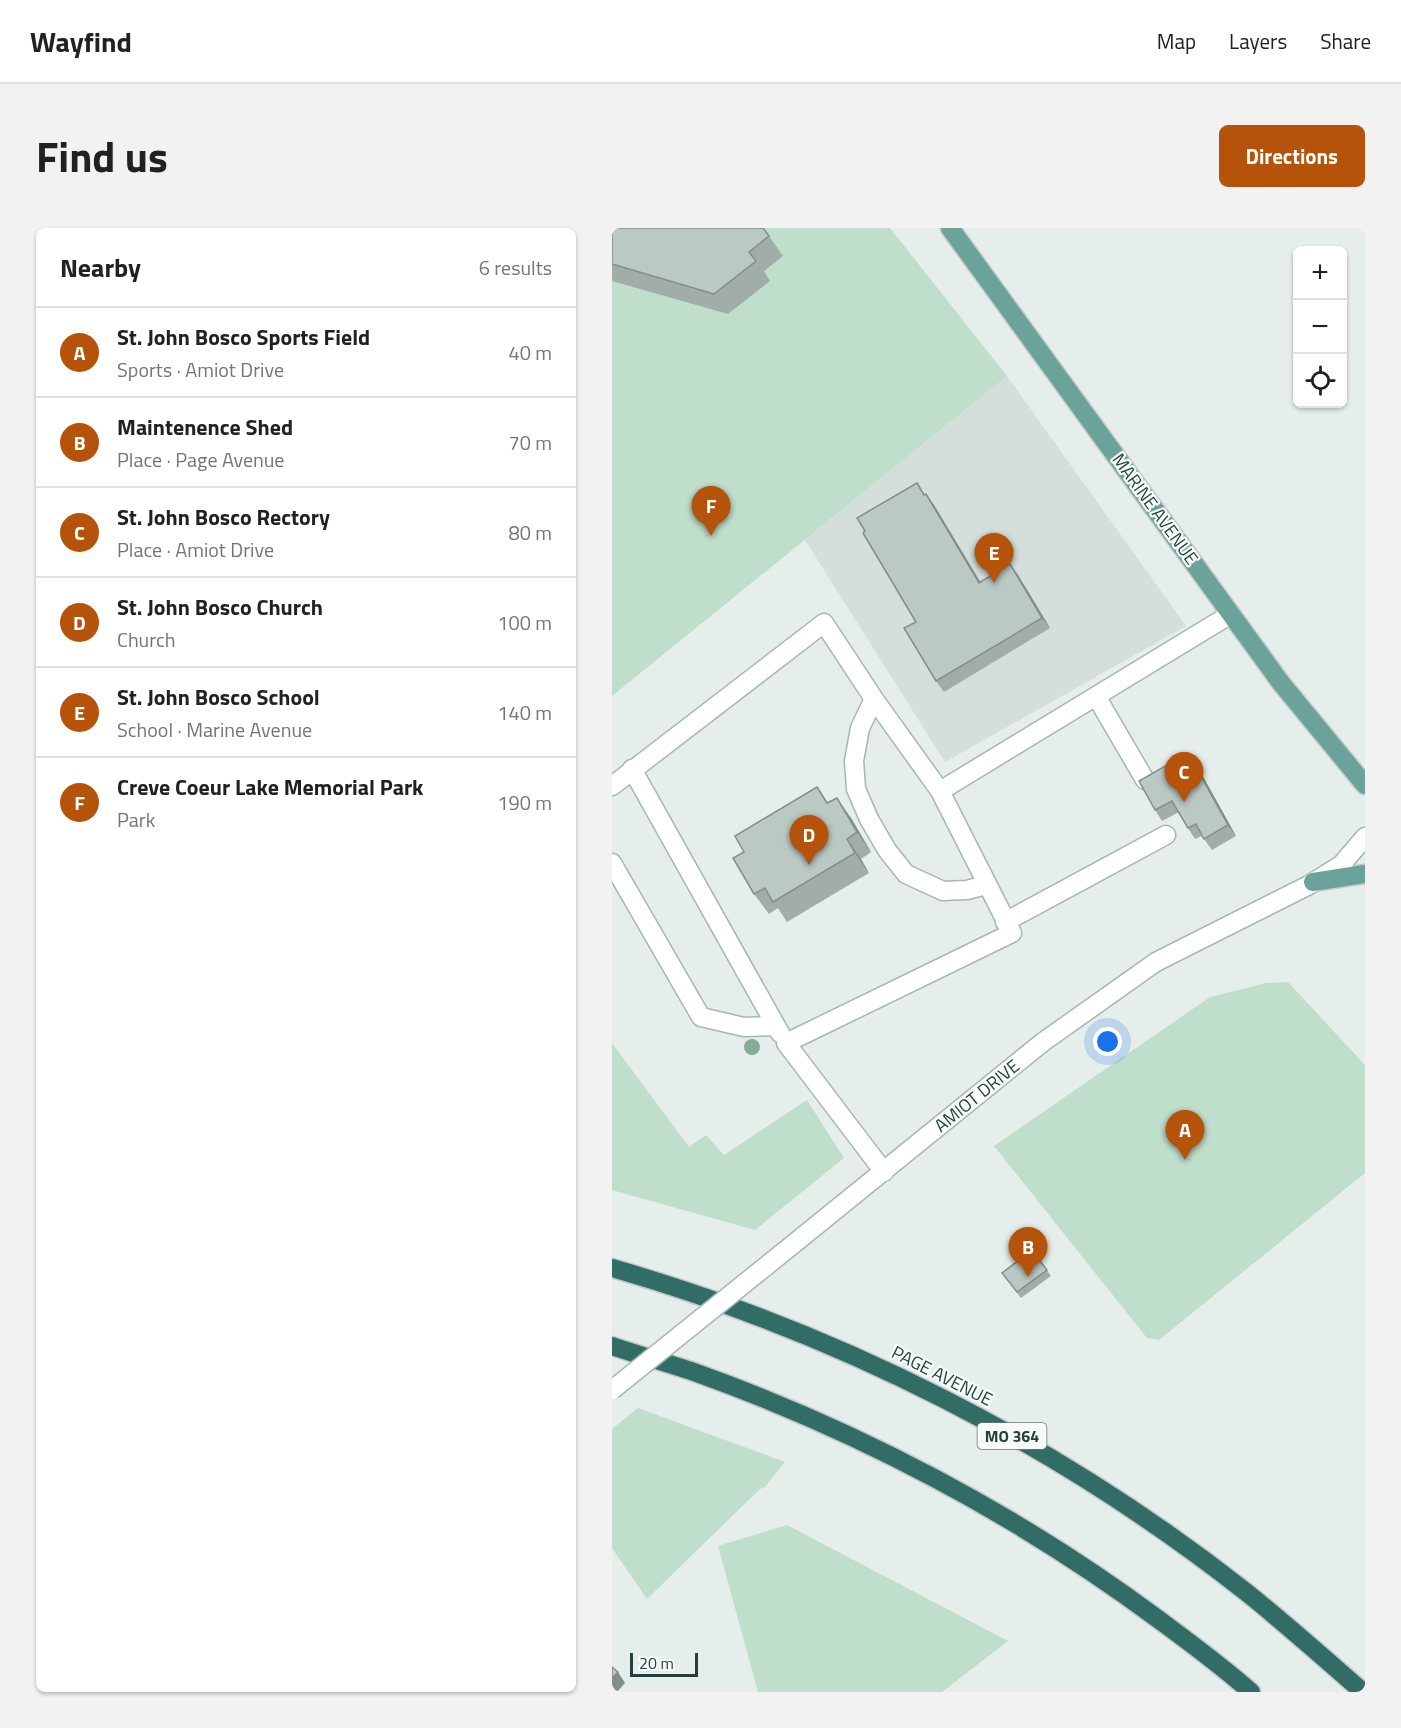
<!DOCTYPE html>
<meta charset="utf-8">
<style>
:root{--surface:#fff;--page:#f2f2f2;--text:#202124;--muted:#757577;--line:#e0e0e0;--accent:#b45309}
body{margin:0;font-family:"Titillium Web",sans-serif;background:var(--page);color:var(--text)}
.controls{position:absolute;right:18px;top:18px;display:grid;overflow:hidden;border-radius:9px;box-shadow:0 2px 4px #0004}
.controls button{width:54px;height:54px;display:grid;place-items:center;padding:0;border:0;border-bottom:2px solid var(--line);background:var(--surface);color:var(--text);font:30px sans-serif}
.scale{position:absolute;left:18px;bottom:15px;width:68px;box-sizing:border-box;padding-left:6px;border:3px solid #25403c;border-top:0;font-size:16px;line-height:21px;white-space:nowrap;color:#25403c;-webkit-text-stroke:4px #f6faf9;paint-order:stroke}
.you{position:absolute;left:496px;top:814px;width:21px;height:21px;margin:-15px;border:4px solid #fff;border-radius:50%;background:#1a73e8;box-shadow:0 0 0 9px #1a73e833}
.badge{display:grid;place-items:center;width:39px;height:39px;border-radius:50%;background:var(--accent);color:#fff;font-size:20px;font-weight:700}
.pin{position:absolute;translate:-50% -50px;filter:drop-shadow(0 2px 3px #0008)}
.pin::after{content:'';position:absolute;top:32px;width:21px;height:18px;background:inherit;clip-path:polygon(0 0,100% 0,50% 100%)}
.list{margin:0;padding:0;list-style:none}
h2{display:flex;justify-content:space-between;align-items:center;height:78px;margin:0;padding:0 24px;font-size:26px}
h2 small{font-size:20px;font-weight:400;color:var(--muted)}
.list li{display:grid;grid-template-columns:39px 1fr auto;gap:18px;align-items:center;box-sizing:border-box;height:90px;padding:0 24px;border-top:2px solid var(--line)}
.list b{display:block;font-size:22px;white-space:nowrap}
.list p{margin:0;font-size:20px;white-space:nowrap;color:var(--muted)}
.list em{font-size:20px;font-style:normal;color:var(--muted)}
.icon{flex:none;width:33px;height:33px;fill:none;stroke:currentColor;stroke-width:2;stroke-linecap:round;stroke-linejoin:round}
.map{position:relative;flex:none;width:753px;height:1464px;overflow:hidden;border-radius:9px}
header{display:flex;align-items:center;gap:36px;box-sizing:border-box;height:84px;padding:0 30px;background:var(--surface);border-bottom:2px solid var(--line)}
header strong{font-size:28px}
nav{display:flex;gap:33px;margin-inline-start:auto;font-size:21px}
.intro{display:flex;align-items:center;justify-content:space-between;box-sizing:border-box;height:144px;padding:0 36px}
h1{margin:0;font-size:42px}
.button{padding:15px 27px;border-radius:9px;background:var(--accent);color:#fff;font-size:21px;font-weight:700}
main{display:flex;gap:36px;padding:0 36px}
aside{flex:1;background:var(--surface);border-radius:9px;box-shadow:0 2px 4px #0004}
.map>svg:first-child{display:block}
.built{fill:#d4deda}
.green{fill:#bfdecb}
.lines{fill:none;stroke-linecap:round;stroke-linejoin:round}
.minor-casing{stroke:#a8b6b3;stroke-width:21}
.major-casing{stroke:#c2cac8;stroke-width:21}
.highway-casing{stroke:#c2cac8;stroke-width:21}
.minor{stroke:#fff;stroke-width:18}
.major{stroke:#6ba29a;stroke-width:18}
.highway{stroke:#316c66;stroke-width:18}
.minor-bridge-casing{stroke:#a8b6b3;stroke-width:21;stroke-linecap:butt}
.minor-bridge{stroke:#fff;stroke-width:18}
.tree{fill:#82ac97}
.wall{fill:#a1ada9}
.shaded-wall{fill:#838d8a}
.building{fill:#bbc9c5;stroke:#838d8a;stroke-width:1.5}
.labels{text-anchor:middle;stroke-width:4.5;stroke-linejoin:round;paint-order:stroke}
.shield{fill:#f6faf9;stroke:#647875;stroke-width:1.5}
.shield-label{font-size:16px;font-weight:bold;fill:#25403c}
.street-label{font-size:18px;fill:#25403c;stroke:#f6faf9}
</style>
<header>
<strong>Wayfind</strong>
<nav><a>Map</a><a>Layers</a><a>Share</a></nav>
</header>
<div class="intro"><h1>Find us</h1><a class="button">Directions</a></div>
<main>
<aside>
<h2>Nearby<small>6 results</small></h2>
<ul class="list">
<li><span class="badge">A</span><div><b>St. John Bosco Sports Field</b><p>Sports · Amiot Drive</p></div><em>40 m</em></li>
<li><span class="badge">B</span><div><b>Maintenence Shed</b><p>Place · Page Avenue</p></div><em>70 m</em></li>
<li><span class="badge">C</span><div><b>St. John Bosco Rectory</b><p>Place · Amiot Drive</p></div><em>80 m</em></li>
<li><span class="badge">D</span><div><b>St. John Bosco Church</b><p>Church</p></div><em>100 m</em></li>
<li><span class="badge">E</span><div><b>St. John Bosco School</b><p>School · Marine Avenue</p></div><em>140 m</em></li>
<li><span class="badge">F</span><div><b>Creve Coeur Lake Memorial Park</b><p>Park</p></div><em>190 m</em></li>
</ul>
</aside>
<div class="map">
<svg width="753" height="1464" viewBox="0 0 753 1464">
<rect width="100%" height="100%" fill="#e6eeeb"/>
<path class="built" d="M395,148l179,250 -241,136 -140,-222z"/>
<path class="green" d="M0,0h278l117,148 -395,320z
M676,754l77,83v108l-206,167 -12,-2 -153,-192 216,-149 56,-14z
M0,815l77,104 17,-12 18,20 83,-55 37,58 -89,72 -143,-40z
M26,1180l147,54 -20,25 -5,2 -113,110 -35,-51v-119z
M175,1297l221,116 -66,51h-184l-40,-146z"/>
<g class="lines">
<g class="minor-casing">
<path id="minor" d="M484,468l49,84
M20,541l144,257
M0,558l212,-163 50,76
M328,563l-66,-92 -14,29 -6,33 2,28 13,30 18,31 19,24 37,17 24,-1 19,-5
M0,635l89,154 43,10 32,-1 4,7
M393,694l161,-87
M272,944l-98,-129 226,-110 -72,-142 291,-177
M179,1018l252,-204 113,-80 153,-77 32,-20 24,-28"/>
</g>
<g class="major-casing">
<path id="major" d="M338,0l331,455 84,102
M701,654l52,-8"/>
</g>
<g class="highway-casing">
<path id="highway" d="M0,1040c229,66 446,176 634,324 40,32 78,66 117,100
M0,1118c27,9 55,17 82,26 165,59 324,143 464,247 31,23 64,47 93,73"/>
</g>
<use href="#minor" class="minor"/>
<use href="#major" class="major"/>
<use href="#highway" class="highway"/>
<g class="minor-bridge-casing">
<path id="minor-bridge" d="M0,1162l179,-144"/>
</g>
<use href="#minor-bridge" class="minor-bridge"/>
</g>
<circle class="tree" cx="140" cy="819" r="8"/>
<path class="wall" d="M0,0l157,8 14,20 -19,15 6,10 -42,33 -116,-33z
M314,266l8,11 46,77 30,-18 8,11 32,53 -106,64 -8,-11 -20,-59z
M576,525l8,11 40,72 -24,14 -10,-14 -7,3 -7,-11 -9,-16 -17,9 -7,-11z
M205,559l11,16 23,15 20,34 -10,7 8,14 -82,49 -9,-14 -9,6 -15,-20 -10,-42z
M420,1022l19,26 -30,22 -19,-25z"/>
<path class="shaded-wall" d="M314,266l8,11 53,88 -8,-10z
M398,336l8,11 32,53 -8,-10z
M576,525l8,11 40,72 -8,-11z
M225,570l14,20 20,34 -14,-20z
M235,611l14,20 8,14 -14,-20z
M6,1444l7,11 -8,9h-5v-14z"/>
<path class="building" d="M0,0h151l6,8 -20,16 7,9 -42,33 -102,-30z
M305,255l7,12 2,-1 53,89 31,-19 32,54 -106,63 -32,-53 12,-6 -53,-89 2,-2 -8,-13z
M576,525l40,72 -24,14 -8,-15 -8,4 -16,-27 -17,9 -16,-29z
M205,559l10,16 10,-5 20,34 -10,7 8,14 -82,49 -8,-14 -11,6 -21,-36 11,-6 -9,-16z
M420,1022l15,20 -30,22 -15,-19z
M0,1439l6,5 -6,6z"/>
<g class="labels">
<rect class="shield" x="365.5" y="1195" width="69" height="26" rx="4.5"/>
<g class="shield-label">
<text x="400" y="1214">MO 364</text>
</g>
<g class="street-label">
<text transform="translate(543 281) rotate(54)" y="6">MARINE AVENUE</text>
<text transform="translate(365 868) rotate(-39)" y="6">AMIOT DRIVE</text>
<text transform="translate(330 1148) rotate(27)" y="6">PAGE AVENUE</text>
</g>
</g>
</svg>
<div class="controls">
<button>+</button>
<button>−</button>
<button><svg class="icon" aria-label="locate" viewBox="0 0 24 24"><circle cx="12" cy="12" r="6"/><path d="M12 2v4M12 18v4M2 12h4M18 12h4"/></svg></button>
</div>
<div class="scale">20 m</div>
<div class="you"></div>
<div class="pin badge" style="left:573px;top:932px">A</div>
<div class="pin badge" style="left:416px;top:1049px">B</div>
<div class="pin badge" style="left:572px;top:574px">C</div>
<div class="pin badge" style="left:197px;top:637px">D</div>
<div class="pin badge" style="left:382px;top:355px">E</div>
<div class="pin badge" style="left:99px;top:308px">F</div>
</div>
</main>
